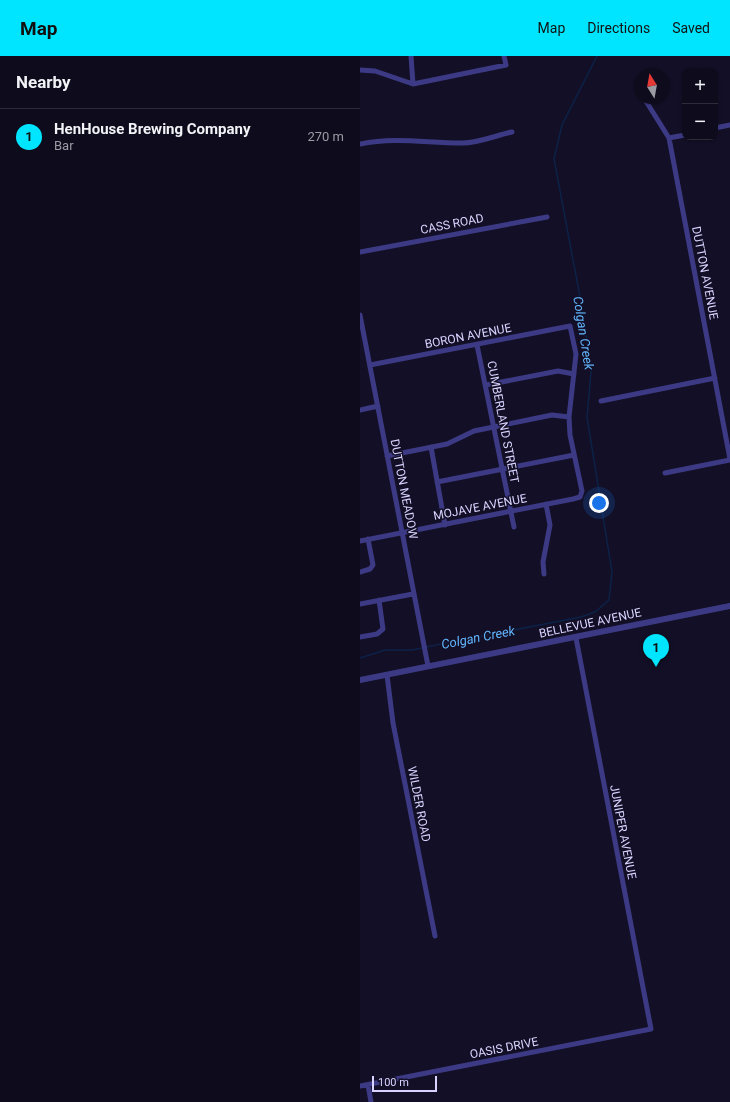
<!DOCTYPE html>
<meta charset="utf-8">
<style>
:root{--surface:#0e0b1c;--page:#171425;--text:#f1f3f6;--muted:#9b9ba3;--line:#2e2b3b;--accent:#00e5ff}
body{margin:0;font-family:Roboto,sans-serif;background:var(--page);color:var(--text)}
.controls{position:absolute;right:12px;top:12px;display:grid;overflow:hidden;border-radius:8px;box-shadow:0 1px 3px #0004}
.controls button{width:36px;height:36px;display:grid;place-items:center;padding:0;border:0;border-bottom:1px solid var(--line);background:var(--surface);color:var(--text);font:20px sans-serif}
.compass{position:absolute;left:274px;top:12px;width:36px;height:36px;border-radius:50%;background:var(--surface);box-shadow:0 1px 3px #0004;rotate:349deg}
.scale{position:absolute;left:12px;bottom:10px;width:65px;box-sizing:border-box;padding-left:4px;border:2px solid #d9d4ff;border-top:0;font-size:11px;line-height:14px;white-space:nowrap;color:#d9d4ff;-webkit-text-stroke:3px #130f26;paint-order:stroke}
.you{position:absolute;left:239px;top:447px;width:14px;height:14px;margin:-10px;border:3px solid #fff;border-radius:50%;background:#1a73e8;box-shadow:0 0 0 6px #1a73e833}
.badge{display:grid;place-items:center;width:26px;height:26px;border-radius:50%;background:var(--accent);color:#111;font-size:13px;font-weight:700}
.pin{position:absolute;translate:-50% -33px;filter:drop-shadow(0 1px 2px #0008)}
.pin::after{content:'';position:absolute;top:21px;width:14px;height:12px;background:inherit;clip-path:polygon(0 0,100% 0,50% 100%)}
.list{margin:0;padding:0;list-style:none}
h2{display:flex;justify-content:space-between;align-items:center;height:52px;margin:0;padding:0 16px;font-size:17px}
h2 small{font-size:13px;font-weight:400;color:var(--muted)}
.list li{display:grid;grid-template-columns:26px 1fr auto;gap:12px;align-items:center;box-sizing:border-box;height:56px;padding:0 16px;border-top:1px solid var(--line)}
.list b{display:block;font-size:15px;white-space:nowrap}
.list p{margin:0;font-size:13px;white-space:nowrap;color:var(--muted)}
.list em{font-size:13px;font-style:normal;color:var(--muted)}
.map{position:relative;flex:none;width:370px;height:1046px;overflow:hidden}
header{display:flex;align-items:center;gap:24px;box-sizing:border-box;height:56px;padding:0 20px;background:var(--accent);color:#111}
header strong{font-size:19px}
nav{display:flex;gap:22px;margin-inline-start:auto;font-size:14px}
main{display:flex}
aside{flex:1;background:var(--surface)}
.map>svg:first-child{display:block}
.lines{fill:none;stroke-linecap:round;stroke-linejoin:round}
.stream{stroke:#0c2248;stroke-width:1.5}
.minor{stroke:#3d3a85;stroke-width:5}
.tertiary{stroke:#3d3a85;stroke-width:6}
.labels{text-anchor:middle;stroke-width:3;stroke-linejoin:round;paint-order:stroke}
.street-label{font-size:12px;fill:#d9d4ff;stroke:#130f26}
.water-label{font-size:13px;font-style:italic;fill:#62b6ff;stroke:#130f26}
</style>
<header>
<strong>Map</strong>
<nav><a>Map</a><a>Directions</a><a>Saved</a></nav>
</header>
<main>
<aside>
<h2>Nearby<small></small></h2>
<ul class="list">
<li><span class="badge">1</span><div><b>HenHouse Brewing Company</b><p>Bar</p></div><em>270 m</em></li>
</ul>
</aside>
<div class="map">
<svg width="370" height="1046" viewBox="0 0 370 1046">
<rect width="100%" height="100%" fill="#130f26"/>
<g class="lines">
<path class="stream" d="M66,591l155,-30 14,-5 14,-12 3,-28 -25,-155 4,-45 -7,-54 -30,-159 8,-34 35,-69
M0,602l25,-8h27l10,-2"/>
<path class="minor" d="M51,0l2,28
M0,14l15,1 38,13 93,-19 -2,-9
M284,42l25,40 61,321
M355,72l15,-3
M309,82l16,-3
M0,88c36,-7 66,-1 101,-1 15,1 36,-8 51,-11
M0,196l187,-35
M0,259l68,351
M117,289l37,182
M126,329l72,-14 16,3
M241,345l114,-23
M0,354l18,-4
M71,391l14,78
M27,400l60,-12 27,-13 78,-16 17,2
M305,417l65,-13
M77,426l137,-27
M0,485l213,-42 7,-2 2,-6 -12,-56 -1,-18 7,-63 -6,-28 -200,39
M0,516l10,-3 3,-4 -5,-26
M184,518l-1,-12 7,-37 -4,-21
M0,548l53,-10
M0,581l17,-3 6,-5 -4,-29
M27,619l6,48 42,213
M8,1029l3,17
M0,1030l291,-57 -75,-391"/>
<path class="tertiary" d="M0,624l370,-74"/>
</g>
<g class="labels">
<g class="street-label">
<text transform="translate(92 168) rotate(-11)" y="4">CASS ROAD</text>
<text transform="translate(345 217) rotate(79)" y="4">DUTTON AVENUE</text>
<text transform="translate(108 280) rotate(-11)" y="4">BORON AVENUE</text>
<text transform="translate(143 366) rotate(79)" y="4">CUMBERLAND STREET</text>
<text transform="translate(44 433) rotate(79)" y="4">DUTTON MEADOW</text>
<text transform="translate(120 451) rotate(-11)" y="4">MOJAVE AVENUE</text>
<text transform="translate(230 567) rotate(-12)" y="4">BELLEVUE AVENUE</text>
<text transform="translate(59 748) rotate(79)" y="4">WILDER ROAD</text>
<text transform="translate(263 776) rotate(79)" y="4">JUNIPER AVENUE</text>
<text transform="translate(144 992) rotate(-11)" y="4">OASIS DRIVE</text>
</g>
<g class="water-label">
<text transform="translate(224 277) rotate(81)" y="5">Colgan Creek</text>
<text transform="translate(118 581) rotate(-11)" y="5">Colgan Creek</text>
</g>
</g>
</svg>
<div class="controls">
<button>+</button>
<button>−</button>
</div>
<svg class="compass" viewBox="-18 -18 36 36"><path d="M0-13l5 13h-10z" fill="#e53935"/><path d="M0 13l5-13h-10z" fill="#9b9ba3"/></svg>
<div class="scale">100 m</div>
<div class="you"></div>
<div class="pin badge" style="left:296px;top:611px">1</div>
</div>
</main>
